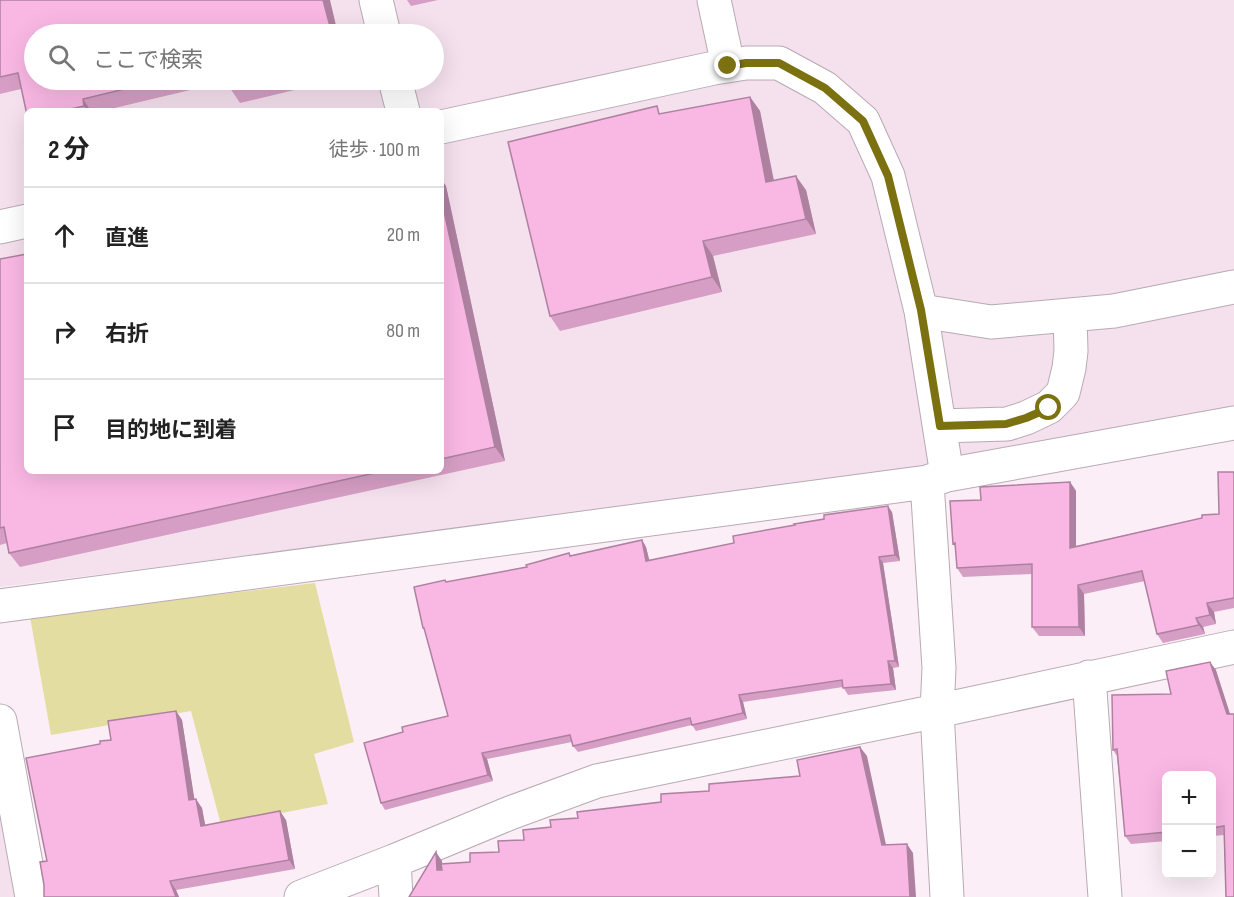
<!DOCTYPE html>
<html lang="ja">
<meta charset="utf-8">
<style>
:root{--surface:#fff;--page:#f6f6f6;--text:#222;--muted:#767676;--line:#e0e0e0}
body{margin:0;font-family:"Sofia Sans Condensed","Noto Sans JP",sans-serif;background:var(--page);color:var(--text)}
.controls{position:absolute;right:18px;bottom:18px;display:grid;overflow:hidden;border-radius:9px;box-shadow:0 6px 24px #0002}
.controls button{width:54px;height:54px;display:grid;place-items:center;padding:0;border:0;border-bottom:2px solid var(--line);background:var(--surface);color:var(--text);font:30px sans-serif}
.stop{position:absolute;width:18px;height:18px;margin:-14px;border:4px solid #7b7111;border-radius:50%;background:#fff}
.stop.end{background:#7b7111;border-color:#fff;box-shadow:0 2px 6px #0008}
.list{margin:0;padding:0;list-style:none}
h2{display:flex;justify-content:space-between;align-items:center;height:78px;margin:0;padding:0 24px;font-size:26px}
h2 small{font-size:20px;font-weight:400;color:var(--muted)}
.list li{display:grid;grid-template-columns:39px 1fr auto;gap:18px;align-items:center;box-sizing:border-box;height:96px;padding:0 24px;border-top:2px solid var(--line)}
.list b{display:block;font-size:22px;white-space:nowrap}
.list em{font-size:20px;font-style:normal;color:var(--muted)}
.icon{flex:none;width:33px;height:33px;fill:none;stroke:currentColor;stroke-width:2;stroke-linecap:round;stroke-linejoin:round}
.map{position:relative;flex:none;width:1234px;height:897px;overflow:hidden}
.search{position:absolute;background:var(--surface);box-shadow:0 6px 24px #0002;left:24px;top:24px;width:420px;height:66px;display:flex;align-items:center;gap:15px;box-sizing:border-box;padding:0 21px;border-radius:33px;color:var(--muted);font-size:22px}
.panel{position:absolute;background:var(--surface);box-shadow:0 6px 24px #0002;left:24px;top:108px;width:420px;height:366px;border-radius:9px}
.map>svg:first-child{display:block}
.built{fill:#f5e0ed;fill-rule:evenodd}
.green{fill:#e4dda2}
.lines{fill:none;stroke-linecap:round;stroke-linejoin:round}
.minor-casing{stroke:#b8aab3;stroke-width:35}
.minor{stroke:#fff;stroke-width:33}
.wall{fill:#d69ec4}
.shaded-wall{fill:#ae81a0}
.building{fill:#f9b8e4;stroke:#ae81a0;stroke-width:1.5}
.route{stroke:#7b7111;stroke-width:8}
</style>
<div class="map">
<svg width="1234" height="897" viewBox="0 0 1234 897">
<rect width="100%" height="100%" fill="#fceef7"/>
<path class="built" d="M0,0h1234v411l-317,59 -917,117zM34,34h400v46h-400zM27,111h414v360h-414z
M0,795l18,102h-18z"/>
<path class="green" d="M315,583l39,159 -40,12 14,50 -107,21 -30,-114 -140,24 -21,-118z"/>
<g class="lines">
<g class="minor-casing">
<path id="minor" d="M376,0l8,34
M714,0l14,65
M395,80l8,31
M441,127l273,-59 32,-5h33l46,25 38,33 25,55 33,135 26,164
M0,227l27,-6
M921,311l70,11 123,-11 120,-24
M940,426l67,-2 19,-6 23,-11 14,-14 6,-25 2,-17 -1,-36
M927,482l12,186 -2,43 10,186
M0,606l927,-124 20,-7 287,-52
M1089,677l16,220
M0,721l32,176
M394,861l2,36
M301,897l93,-36 116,-48 87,-32 340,-70 297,-64"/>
</g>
<use href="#minor" class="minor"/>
</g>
<path class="wall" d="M0,0l34,80h302l-96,23 -10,-15 -2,-7 -126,30h-75l-6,-22 -21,5z
M407,0h31l-27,6z
M750,97l10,14 13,69 33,10 10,44 -103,22 9,36 -162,39 -10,-15 112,-202z
M441,179l5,7 59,275 -485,106 -11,-14 -2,-10 -7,2v-286l27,212h414z
M1234,472v136l-20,4 2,12 -13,3 2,7 -42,9 -6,-9 -12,-53 -61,13 1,42h-46l-7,-9v-53l-69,3 -6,-9 -1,-21 -3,-3 28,-44 89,-18 6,9v55l143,-32z
M892,512l8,49 -17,2 16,104 -6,1 3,22 -48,5 -5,-8 -100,15 4,17 -51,12 -4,-6 -114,27 -5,-6 -1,-4 -85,17 6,22 -108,29 -4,-7 22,-71 45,-16 -23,-84 -2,-4 22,-48 2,2 80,-15 42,-14 2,3 71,-16 4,7 3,13z
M1216,670l8,165 -12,1v-60h-45v65l-36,3 -6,-8 -8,-80 -4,-6 58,-56z
M176,711l6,9 12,79 8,9 3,17 81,-5 9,49 -119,21 3,7h-135l3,-36 53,-117z"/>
<path class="shaded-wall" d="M323,0h7l8,34h-6z
M750,97l10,14 17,85 -11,-14z
M83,99l8,12h-4l-3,-5z
M796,176l10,14 10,44 -10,-15z
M441,179l5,7 59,275 -10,-14 -54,-250z
M703,241l10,15 9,36 -10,-15z
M1070,482l6,9v66l-6,-9z
M888,506l4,6 8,49 -5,-6z
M642,540l4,7 5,20 -5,-6z
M879,557l4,6 16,104 -4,-6z
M1078,585l6,9 1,42 -6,-9z
M1207,603l7,9 2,12 -6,-9z
M1196,618l7,9 2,7 -6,-9z
M888,661l5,7 3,22 -5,-6z
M1210,662l6,8 17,53 -6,-9z
M739,695l4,7 4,17 -4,-6z
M176,711l6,9 14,89 -7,-9z
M860,747l7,9 21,98 -6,-9z
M482,753l5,6 6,22 -5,-6z
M196,799l6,9 5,27 -6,-9z
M280,811l6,9 9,49 -6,-9z
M907,844l6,9 3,44h-6z
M436,852l6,9 2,18 -7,-9z
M170,881l6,9 3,7h-3z"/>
<path class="building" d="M0,0h323l9,34h-298v46h128l-79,19 1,7 -22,5h-35v4l-9,-42 -18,4z
M228,80h38l-36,8z
M750,97l16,85 30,-6 10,43 -103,22 9,36 -162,39 -42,-174 149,-36 2,8z
M441,197l54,250 -54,12z
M27,254v217h357l-375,82 -5,-26 -4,1v-269z
M1218,472h16v126l-27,5 3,12 -14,3 3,7 -42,9 -15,-63 -64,14 1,42h-47v-63l-75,4 -2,-25 -2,1 -3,-43 31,-1 -1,-13 90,-5v66l132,-30v-3l17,-1z
M888,506l7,49 -16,2 16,104h-7l3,23 -48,4 -1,-8 -103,15 4,18 -51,12 -2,-7 -117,28 -3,-11 -88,18 6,22 -107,28 -17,-60 39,-11 -1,-5 46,-11 -24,-88h-1l-9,-41 31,-7 1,2 81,-15 -1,-2 43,-12 1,3 72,-16 4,21 88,-18 -1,-7 62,-11 -1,-1 30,-5v-4z
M1210,662l17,52h7v183h-8l-2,-71 -12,2v-52h-45v56l-42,4 -8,-87 -4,1 -1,-55 59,-1 -5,-23z
M176,711l13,89 7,-1 5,27 79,-15 9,49 -119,21 6,16h-132v-12l-4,-23 7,-1 -21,-103 74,-14v-3l11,-1 -3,-19z
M860,747l22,98 25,-1 3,53h-501l27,-45 1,18h5l-1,-6 29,-2v-9l29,-1 -1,-11 26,-1 -1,-10 28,-3 -1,-7 28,-2 -1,-6 84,-10v-8l48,-3v-7l91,-8 -3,-16z"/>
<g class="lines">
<path class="route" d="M728,66l18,-3h33l46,25 38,33 25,55 33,134 19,116 66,-2 20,-6 23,-10"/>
</g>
</svg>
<div class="controls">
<button>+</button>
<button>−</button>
</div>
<div class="stop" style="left:1049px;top:408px"></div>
<div class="stop end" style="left:728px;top:66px"></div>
<div class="search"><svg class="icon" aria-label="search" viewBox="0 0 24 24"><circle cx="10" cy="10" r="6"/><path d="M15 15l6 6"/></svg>ここで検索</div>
<section class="panel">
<h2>2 分<small>徒歩 · 100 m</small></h2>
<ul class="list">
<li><svg class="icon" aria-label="ahead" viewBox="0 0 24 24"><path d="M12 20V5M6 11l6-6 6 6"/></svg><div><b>直進</b></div><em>20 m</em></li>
<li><svg class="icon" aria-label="right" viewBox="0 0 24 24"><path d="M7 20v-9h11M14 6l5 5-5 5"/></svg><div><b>右折</b></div><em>80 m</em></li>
<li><svg class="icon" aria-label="arrive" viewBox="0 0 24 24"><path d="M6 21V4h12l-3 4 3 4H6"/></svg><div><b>目的地に到着</b></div></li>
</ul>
</section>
</div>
